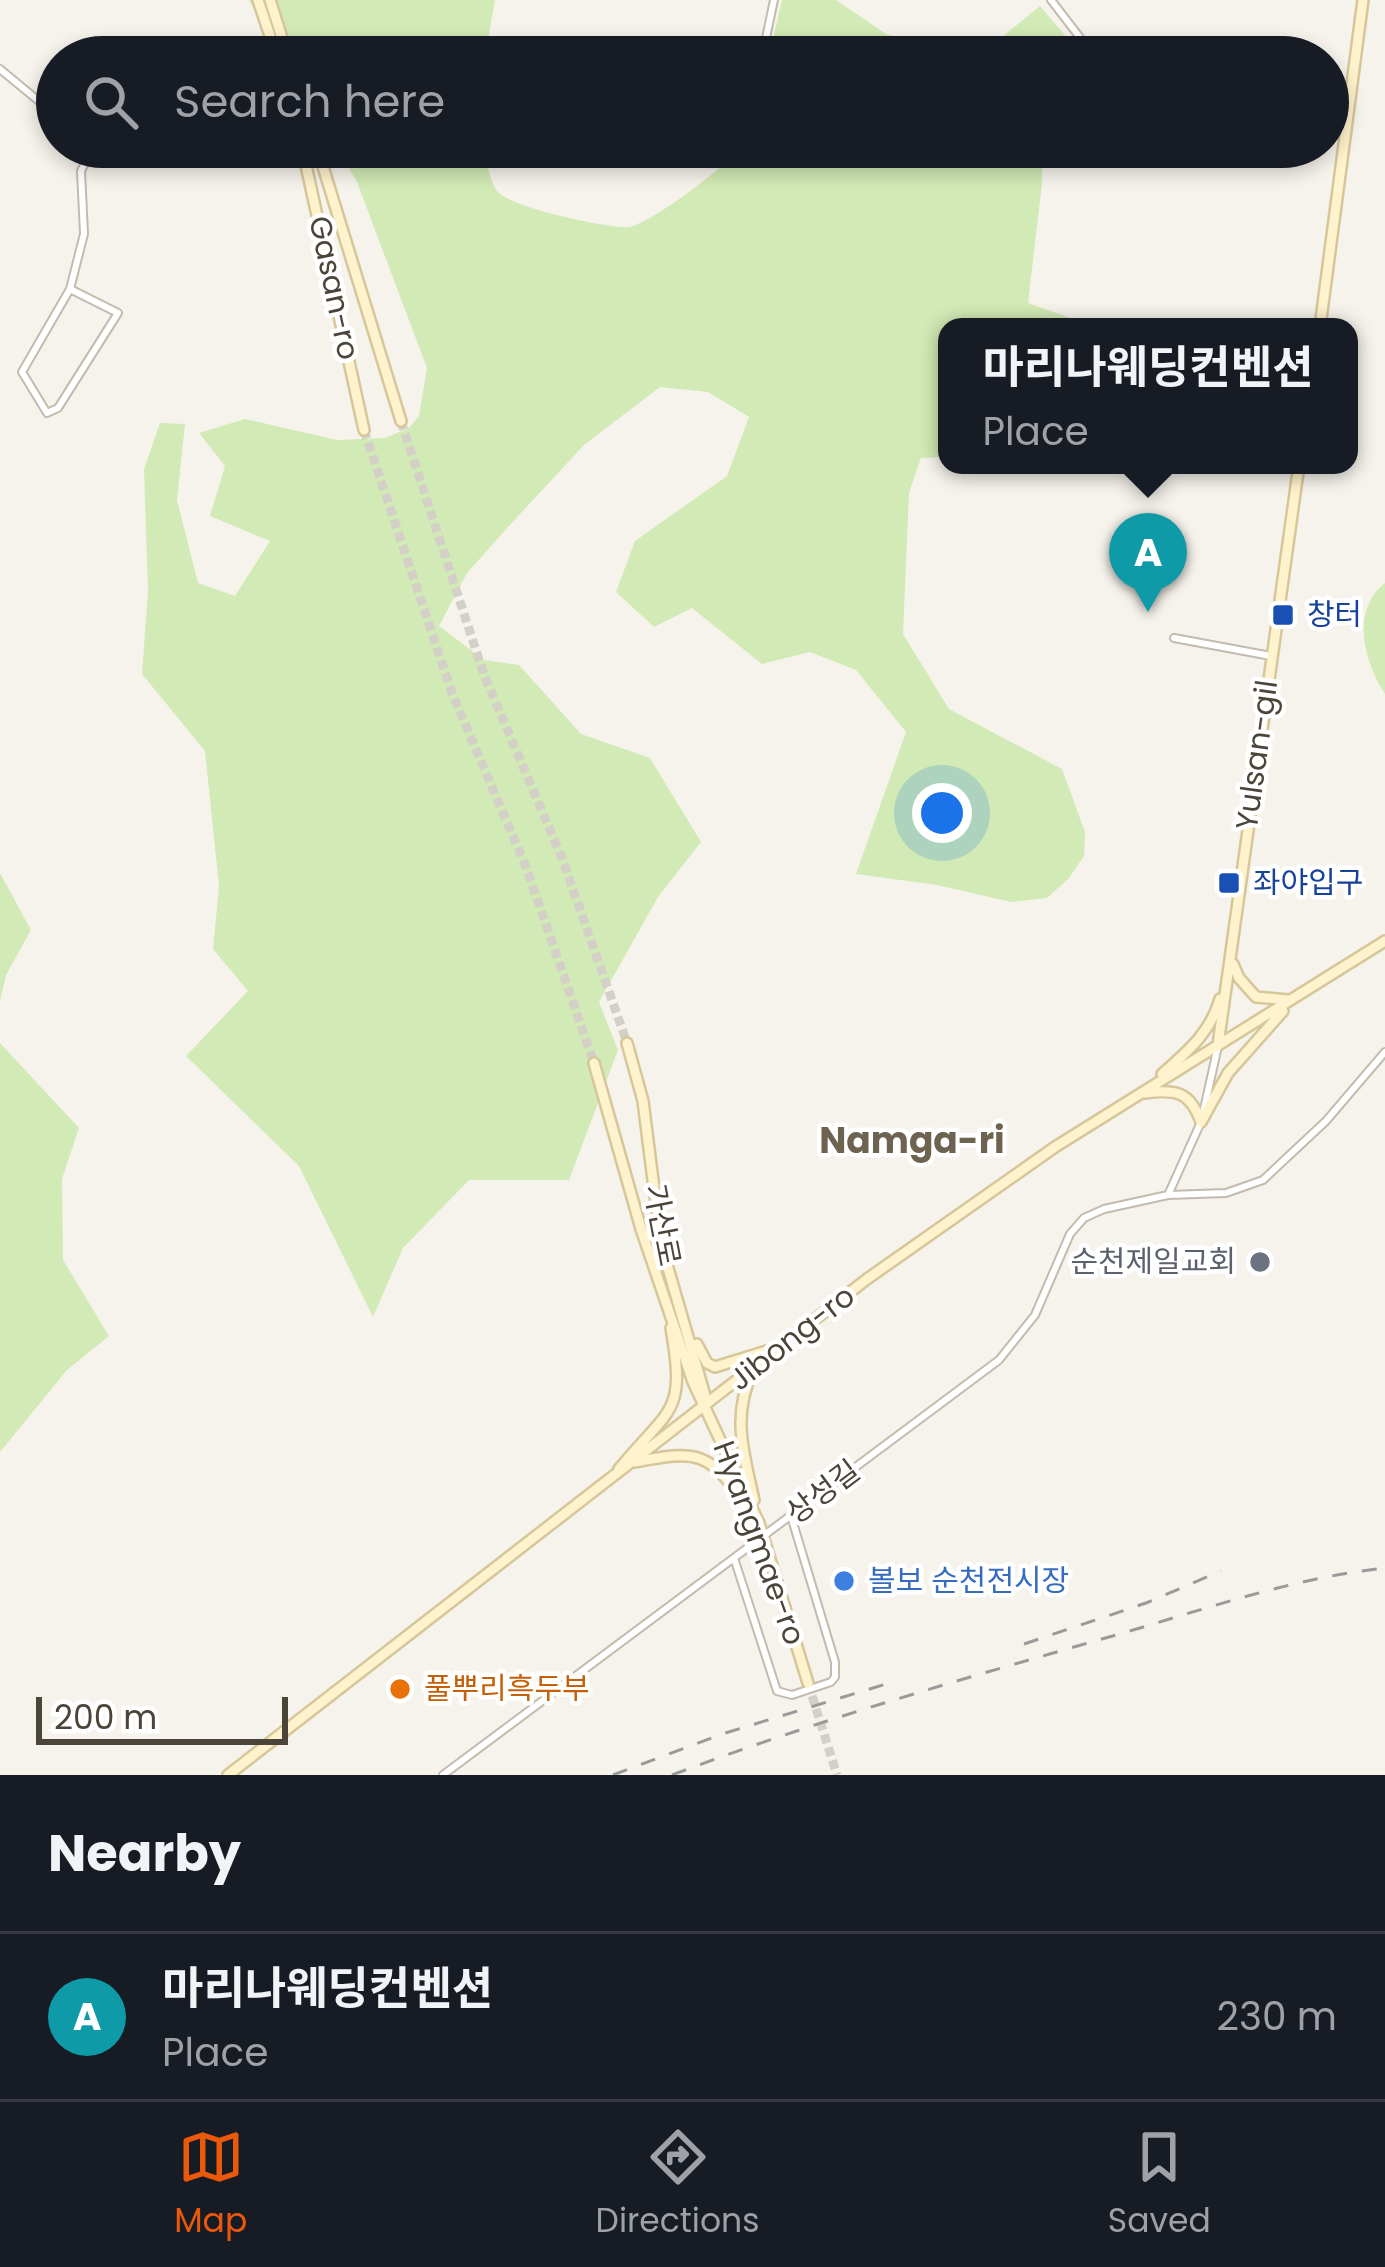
<!DOCTYPE html>
<meta charset="utf-8">
<style>
:root{--surface:#171b24;--page:#20242c;--text:#f1f3f6;--muted:#9ea1a6;--line:#363941;--accent:#ea580c}
body{margin:0;font-family:Poppins,"Noto Sans KR",sans-serif;background:var(--page);color:var(--text)}
.scale{position:absolute;left:36px;bottom:30px;width:252px;box-sizing:border-box;padding-left:12px;border:6px solid #4b4439;border-top:0;font-size:33px;line-height:42px;white-space:nowrap;color:#4b4439;-webkit-text-stroke:9px #fff;paint-order:stroke}
.you{position:absolute;left:942px;top:813px;width:42px;height:42px;margin:-30px;border:9px solid #fff;border-radius:50%;background:#1a73e8;box-shadow:0 0 0 18px #1a73e833}
.badge{display:grid;place-items:center;width:78px;height:78px;border-radius:50%;background:var(--accent);color:#fff;font-size:39px;font-weight:700}
.pin{position:absolute;translate:-50% -99px;filter:drop-shadow(0 3px 6px #0008)}
.pin::after{content:'';position:absolute;top:63px;width:42px;height:36px;background:inherit;clip-path:polygon(0 0,100% 0,50% 100%)}
.popup{position:absolute;left:938px;top:318px;width:420px;height:156px;box-sizing:border-box;display:grid;place-content:center;border-radius:24px;background:var(--surface);filter:drop-shadow(0 3px 9px #0005);font-size:39px;white-space:nowrap;color:var(--muted)}
.popup b{font-size:45px;color:var(--text)}
.popup::after{content:'';position:absolute;left:50%;top:100%;margin-left:-24px;border:24px solid transparent;border-top-color:var(--surface)}
.list{margin:0;padding:0;list-style:none}
h2{display:flex;justify-content:space-between;align-items:center;height:156px;margin:0;padding:0 48px;font-size:51px}
h2 small{font-size:39px;font-weight:400;color:var(--muted)}
.list li{display:grid;grid-template-columns:78px 1fr auto;gap:36px;align-items:center;box-sizing:border-box;height:168px;padding:0 48px;border-top:3px solid var(--line)}
.list b{display:block;font-size:45px;white-space:nowrap}
.list p{margin:0;font-size:39px;white-space:nowrap;color:var(--muted)}
.list em{font-size:39px;font-style:normal;color:var(--muted)}
.icon{flex:none;width:66px;height:66px;fill:none;stroke:currentColor;stroke-width:2;stroke-linecap:round;stroke-linejoin:round}
.map{position:relative;flex:none;width:1385px;height:1775px;overflow:hidden}
.search{position:absolute;background:var(--surface);box-shadow:0 6px 18px #0003;left:36px;right:36px;top:36px;height:132px;display:flex;align-items:center;gap:30px;box-sizing:border-box;padding:0 42px;border-radius:66px;color:var(--muted);font-size:45px}
.sheet{height:324px;background:var(--surface)}
nav{display:flex;justify-content:space-around;align-items:center;box-sizing:border-box;height:168px;border-top:3px solid var(--line);background:var(--surface);font-size:33px;color:var(--muted)}
nav a{display:grid;justify-items:center;gap:6px}
nav .on{color:var(--accent)}
.map>svg:first-child{display:block}
.green{fill:#d2eab5}
.lines{fill:none;stroke-linecap:round;stroke-linejoin:round}
.secondary-tunnel{stroke:#d4d0c8;stroke-width:9;stroke-dasharray:9 4.5;stroke-linecap:butt}
.street-casing{stroke:#c2bbae;stroke-width:10}
.secondary-casing{stroke:#d6c79b;stroke-width:14}
.street{stroke:#fff;stroke-width:6}
.secondary{stroke:#fff3cd;stroke-width:9}
.rail{stroke:#9a9a9a;stroke-width:3;stroke-dasharray:15 15;stroke-linecap:butt}
.transit-dot{fill:#1a4fb4;stroke:#fff;stroke-width:4.5}
.worship-dot{fill:#6b7280;stroke:#fff;stroke-width:4.5}
.shop-dot{fill:#3f7fe0;stroke:#fff;stroke-width:4.5}
.food-dot{fill:#e8710a;stroke:#fff;stroke-width:4.5}
.labels{text-anchor:middle;stroke-width:9;stroke-linejoin:round;paint-order:stroke}
.street-label{font-size:30px;fill:#4b4439;stroke:#fff}
.transit-label{font-size:30px;fill:#164399;stroke:#fff;text-anchor:start}
.worship-label{font-size:30px;fill:#5b616d;stroke:#fff;text-anchor:end}
.shop-label{font-size:30px;fill:#366cbe;stroke:#fff;text-anchor:start}
.food-label{font-size:30px;fill:#c56008;stroke:#fff;text-anchor:start}
.quarter-label{font-size:36px;font-weight:bold;fill:#6e6250;stroke:#fff}
</style>
<div class="map">
<svg width="1385" height="1775" viewBox="0 0 1385 1775">
<rect width="100%" height="100%" fill="#f6f3ec"/>
<path class="green" d="M249,0h246l-10,57h-201z
M782,0h54l50,34 12,3 91,5 8,-1 43,-35 34,40 -14,11h-291z
M337,147h147c3,13 5,33 13,44 11,16 112,38 132,36 23,-4 97,-61 113,-80h300v36l-14,120 68,24h-149v130l-26,1 -12,35 -6,141 46,75 113,60 23,63 -1,24 -15,22 -22,20 -36,4 -74,-17 -81,-11 50,-142 -50,-62 -46,-18 -48,12 -70,-56 -38,19 -38,-35 19,-51 92,-65 22,-59 -41,-25 -48,-5 -76,58 -77,83 -40,45 -28,53 45,34 35,5 62,69 69,24 51,84 -43,55 -59,105 19,48 -49,130h-100l-66,68 -30,69 -74,-151 -113,-110 62,-65 -35,-42 6,-63 -14,-135 -63,-77 6,-83 -4,-122 16,-46 25,1 -8,76 21,83 37,13 35,-55 -60,-25 15,-50 -26,-33 46,-14 92,21 48,-2 24,-10 10,-12 8,-48 -70,-186z
M1385,583v111c-21,-32 -35,-84 0,-111z
M0,873l31,57 -25,45 -6,27z
M0,1043l79,85 -17,51 1,81 46,76 -42,34 -67,82z"/>
<g class="lines">
<path class="secondary-tunnel" d="M401,421l83,254 78,183 65,185
M364,430l88,263 74,174 68,196
M808,1683l29,92"/>
<g class="street-casing">
<path id="street" d="M1051,0l44,57
M762,57l12,-57
M0,69l57,47
M1328,98l20,2
M70,289l48,24 -60,95 -11,5 -25,-41 48,-83 14,-55 -3,-63 12,-24
M1174,638l97,18
M1204,1109l14,-63
M1168,1195l33,-73
M734,1558l43,133 15,4 39,-13 4,-5v-15l-44,-146
M443,1775l556,-415 36,-45 35,-81 14,-16 20,-9 64,-14 58,-2 37,-13 63,-59 59,-69"/>
</g>
<g class="secondary-casing">
<path id="secondary" d="M258,0l19,57
M270,0l18,57
M302,147l62,283
M317,147l84,274
M1320,327l43,-327
M1233,964l6,14 17,19 32,3
M627,1043l16,58 18,143 45,155
M1218,1045l81,-580
M594,1063l47,166 52,153 66,141 49,160
M1162,1074c26,-23 48,-41 58,-75
M1145,1093c30,-4 45,-2 56,29
M1201,1122l27,-49 55,-62
M697,1344l10,19 8,4 58,-18
M753,1371c-22,44 -9,84 1,129
M635,1462c62,-12 74,-11 110,42
M619,1469c52,-63 67,-54 52,-141
M228,1775l639,-496 188,-132 330,-206"/>
</g>
<use href="#street" class="street"/>
<use href="#secondary" class="secondary"/>
<path class="rail" d="M1024,1644l122,-41 75,-32
M613,1775l109,-41 164,-50
M672,1775c143,-54 290,-96 437,-138 91,-26 182,-59 276,-69"/>
</g>
<g class="transit-dot">
<rect x="1271" y="603" width="24" height="24" rx="6"/>
<rect x="1217" y="871" width="24" height="24" rx="6"/>
</g>
<circle class="worship-dot" cx="1260" cy="1262" r="12"/>
<circle class="shop-dot" cx="844" cy="1581" r="12"/>
<circle class="food-dot" cx="400" cy="1689" r="12"/>
<g class="labels">
<g class="street-label">
<text transform="translate(334 288) rotate(78)" y="10">Gasan-ro</text>
<text transform="translate(1257 755) rotate(-82)" y="10">Yulsan-gil</text>
<text transform="translate(662 1225) rotate(79)" y="10">가산로</text>
<text transform="translate(792 1338) rotate(-38)" y="10">Jibong-ro</text>
<text transform="translate(823 1492) rotate(-37)" y="10">상성길</text>
<text transform="translate(759 1543) rotate(70)" y="10">Hyangmae-ro</text>
</g>
<g class="transit-label">
<text x="1307" y="625">창터</text>
<text x="1253" y="893">좌야입구</text>
</g>
<g class="worship-label">
<text x="1236" y="1272">순천제일교회</text>
</g>
<g class="shop-label">
<text x="868" y="1591">볼보 순천전시장</text>
</g>
<g class="food-label">
<text x="424" y="1699">풀뿌리흑두부</text>
</g>
<g class="quarter-label">
<text x="912" y="1153">Namga-ri</text>
</g>
</g>
</svg>
<div class="scale">200 m</div>
<div class="you"></div>
<div class="pin badge" style="left:1148px;top:612px;background:#0f9aa8">A</div>
<div class="popup"><b>마리나웨딩컨벤션</b>Place</div>
<div class="search"><svg class="icon" aria-label="search" viewBox="0 0 24 24"><circle cx="10" cy="10" r="6"/><path d="M15 15l6 6"/></svg>Search here</div>
</div>
<section class="sheet">
<h2>Nearby<small></small></h2>
<ul class="list">
<li><span class="badge" style="background:#0f9aa8">A</span><div><b>마리나웨딩컨벤션</b><p>Place</p></div><em>230 m</em></li>
</ul>
</section>
<nav>
<a class="on"><svg class="icon" aria-label="map" viewBox="0 0 24 24"><path d="M3 6l6-2 6 2 6-2v14l-6 2-6-2-6 2zM9 4v14M15 6v14"/></svg>Map</a>
<a><svg class="icon" aria-label="directions" viewBox="0 0 24 24"><path d="M12 3l9 9-9 9-9-9zM9 14v-3h6M13 9l2 2-2 2"/></svg>Directions</a>
<a><svg class="icon" aria-label="saved" viewBox="0 0 24 24"><path d="M7 4h10v16l-5-4-5 4z"/></svg>Saved</a>
</nav>
